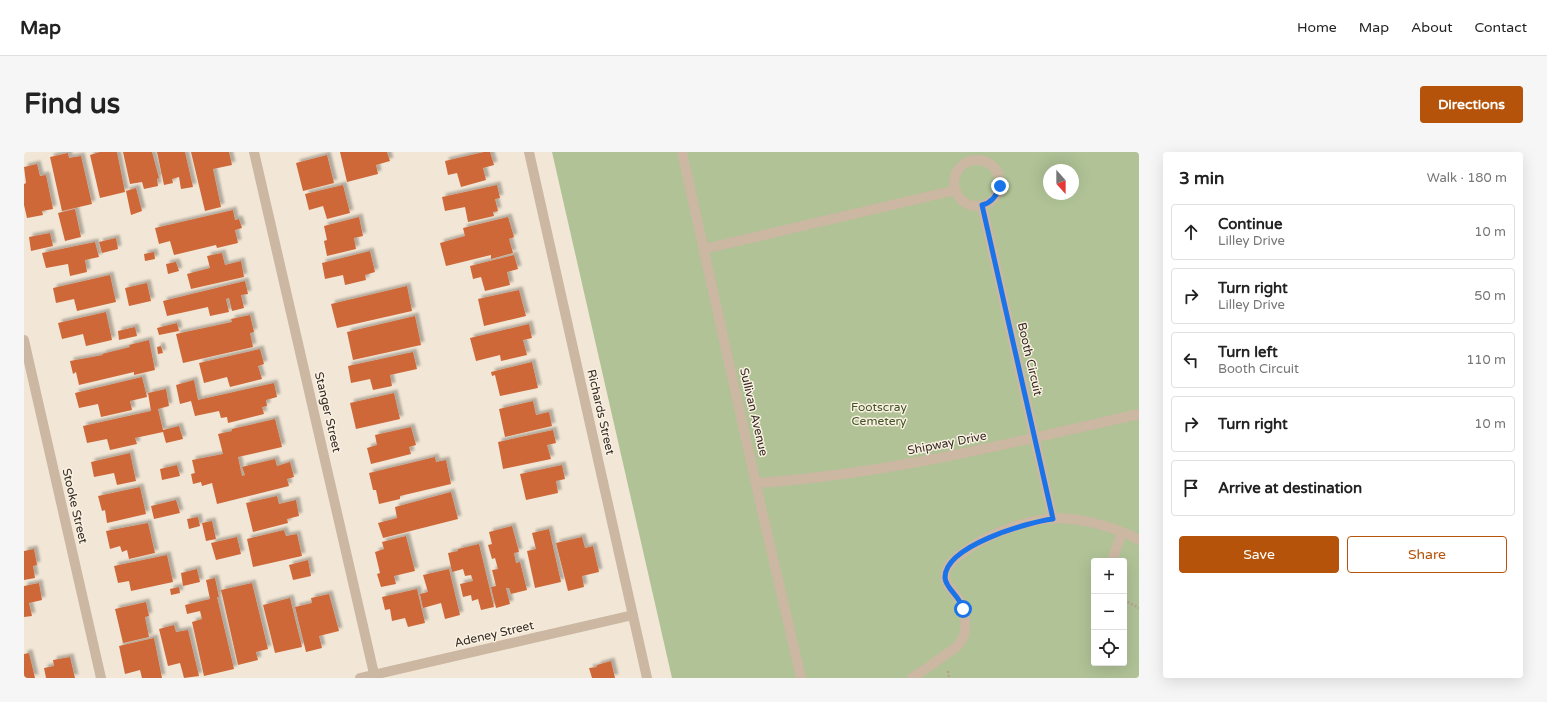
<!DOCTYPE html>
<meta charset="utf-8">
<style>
:root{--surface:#fff;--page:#f6f6f6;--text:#222;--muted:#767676;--line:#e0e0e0;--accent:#b45309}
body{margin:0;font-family:"Varela Round",sans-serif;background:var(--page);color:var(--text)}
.controls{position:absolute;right:12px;bottom:12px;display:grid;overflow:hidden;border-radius:4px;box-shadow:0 4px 16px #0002}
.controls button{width:36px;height:36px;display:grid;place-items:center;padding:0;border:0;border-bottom:1px solid var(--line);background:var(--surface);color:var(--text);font:20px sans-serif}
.compass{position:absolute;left:1019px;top:12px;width:36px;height:36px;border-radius:50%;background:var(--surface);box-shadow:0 4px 16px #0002;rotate:159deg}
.stop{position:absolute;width:12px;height:12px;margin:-9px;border:3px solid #1a73e8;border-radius:50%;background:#fff}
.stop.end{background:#1a73e8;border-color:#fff;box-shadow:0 1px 4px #0008}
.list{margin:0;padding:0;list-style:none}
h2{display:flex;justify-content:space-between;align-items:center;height:52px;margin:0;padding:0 16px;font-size:17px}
h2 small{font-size:13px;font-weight:400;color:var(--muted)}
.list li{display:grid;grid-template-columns:26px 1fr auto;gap:12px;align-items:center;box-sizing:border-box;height:56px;margin:0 8px 8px;padding:0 8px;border:1px solid var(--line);border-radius:4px}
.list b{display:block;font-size:15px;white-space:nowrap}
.list p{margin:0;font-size:13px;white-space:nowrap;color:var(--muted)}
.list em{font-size:13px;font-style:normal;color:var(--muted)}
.actions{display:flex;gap:8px;padding:12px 16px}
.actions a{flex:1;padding:9px 0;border:1px solid var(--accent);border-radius:4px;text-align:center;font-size:14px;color:var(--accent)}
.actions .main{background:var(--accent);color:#fff}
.icon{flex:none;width:22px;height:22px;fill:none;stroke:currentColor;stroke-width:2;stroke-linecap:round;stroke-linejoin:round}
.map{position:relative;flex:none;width:1115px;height:526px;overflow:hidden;border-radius:4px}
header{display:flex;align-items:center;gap:24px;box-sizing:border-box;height:56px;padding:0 20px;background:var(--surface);border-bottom:1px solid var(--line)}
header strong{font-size:19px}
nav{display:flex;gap:22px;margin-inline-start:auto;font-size:14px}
.intro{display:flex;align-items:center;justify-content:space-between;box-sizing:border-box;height:96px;padding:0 24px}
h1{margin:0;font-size:28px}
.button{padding:10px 18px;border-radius:4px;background:var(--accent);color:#fff;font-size:14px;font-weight:700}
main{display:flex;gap:24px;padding:0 24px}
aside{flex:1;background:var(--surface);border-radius:4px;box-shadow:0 4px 16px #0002}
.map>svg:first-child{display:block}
.green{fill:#b0c296;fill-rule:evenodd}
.building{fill:#ce6739;filter:url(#shadow)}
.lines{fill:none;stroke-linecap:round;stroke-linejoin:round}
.path{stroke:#b6a18c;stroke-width:2.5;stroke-dasharray:2 2;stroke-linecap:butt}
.minor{stroke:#cbb7a2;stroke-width:10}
.route{stroke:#1a73e8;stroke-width:5}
.labels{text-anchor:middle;stroke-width:3;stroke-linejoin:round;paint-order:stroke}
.street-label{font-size:12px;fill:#352b25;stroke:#faf1e2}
.park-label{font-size:12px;fill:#405427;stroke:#faf1e2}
</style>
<header>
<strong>Map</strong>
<nav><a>Home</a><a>Map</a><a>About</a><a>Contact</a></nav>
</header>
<div class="intro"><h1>Find us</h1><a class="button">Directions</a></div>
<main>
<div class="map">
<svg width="1115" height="526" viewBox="0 0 1115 526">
<defs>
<filter id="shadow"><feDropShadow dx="3.5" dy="-3.5" stdDeviation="1" flood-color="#0004"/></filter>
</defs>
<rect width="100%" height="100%" fill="#f2e7d6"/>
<path class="green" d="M528,0h587v526h-467zM1025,18h24v24h-24zM1070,409h30v102h-30z"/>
<path class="building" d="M76,0h17l8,40 -25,6 -10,-43z
M99,0h29l7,26 -2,1 1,7 -14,3 -2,-7 -12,2z
M133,0h28l8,35 -12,2 -2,-12 -7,2 1,4 -9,2z
M167,0h38l3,13 -19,4 8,38 -16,4z
M316,0h47l3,9 -14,4 2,9 -31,8z
M460,0h6l4,13 -11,3 3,12 -25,7 -4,-14 -9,2 -3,-14z
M44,1l1,5 12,-2 11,48 -30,7 -12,-54z
M303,3l7,28 -31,8 -7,-28z
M13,12l3,12 6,-1 7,34 -11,2 1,4 -16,3 -3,-13v-21l2,-1 -2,-16z
M319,33l7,28 -23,6 -4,-13 -14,4 -4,-16z
M473,33l3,13 -5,1 3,12 -5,1 1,4 -26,6 -3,-15 -20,4 -3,-14z
M112,36l6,23 -11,4 -5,-24z
M51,57l6,28 -16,4 -7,-28z
M209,58l2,10 4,-1 3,9 -7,2 3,13 -21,5 -1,-3 -42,10 -4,-14 -11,3 -4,-16z
M335,65l4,19 -9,2 2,11 -29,7 -3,-15 3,-1 -3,-14z
M484,65l6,20 -5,2 4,14 -22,6v-4l-45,11 -6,-23 25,-7 -2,-8z
M26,81l3,13 -22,5 -2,-14z
M92,86l2,11 -16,4 -3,-11z
M71,90l4,15 -14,3 2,12 -17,4 -2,-12 -22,4 -4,-15z
M346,99l5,21 -10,3 1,5 -21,5 -2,-10 -18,4 -3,-16z
M130,100l1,7 -10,2 -1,-7z
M198,101l3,12 16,-4 3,16 -53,12 -4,-15 23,-6 -3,-12z
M490,103l4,14 -11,3 3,13 -25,6 -4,-14 -8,2 -3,-13z
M152,110l3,9 -11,3 -2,-10z
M86,123l6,27 -39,9 -3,-12 -18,4 -3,-15z
M221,129l3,13 -7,1 3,13 -12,3 -3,-13 -3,1 3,13 -19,4 -2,-9 -41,9 -4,-15z
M123,131l4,18 -22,5 -4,-18z
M383,134l5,25 -75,17 -6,-24z
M495,138l7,26 -42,10 -6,-27z
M82,160l6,28 -26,6 -3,-12 -21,5 -4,-16z
M226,163l4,17 -4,1 3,14 -70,16 -7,-29 56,-12 -1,-3z
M391,164l6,29 -68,15 -6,-28z
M153,171l2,8 -20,4 -2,-7z
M505,172l3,14 -9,2 4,15 -26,6 -1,-6 -24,6 -6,-23z
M111,175l2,9 -18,4 -1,-9z
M125,188l6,30 -21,5v-3l-55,13 -3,-13 -3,2 -3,-13 33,-6 -1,-1 28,-7 -1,-2z
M137,194l2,7 -5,1 -1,-7z
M236,197l4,15 -6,2 4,13 -32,8 -3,-10 -23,6 -5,-20z
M389,200l4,17 -27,6 2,11 -19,4 -3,-11 -19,4 -3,-17z
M508,210l6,26 -38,8 -5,-21 -3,1 -1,-4z
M118,225l5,20 -17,4 2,9 -31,7 -3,-13 -19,4 -4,-15z
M170,228l4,20 76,-17 3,14 -11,3 1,6 -5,1 2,7 -36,9 -1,-6 -6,1 -2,-7 -24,5 -4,-15 -11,3 -4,-19z
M142,237l3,17 -11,3 5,21 16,-4 4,13 -17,4 -3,-11 -28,6 2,6 -27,6 -3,-11 -20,4 -4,-17 68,-15 -3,-18z
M370,241l6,26 -44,10 -6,-26z
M509,249l3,14 13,-3 3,14 -47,11 -6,-28z
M251,267l7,28 -44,10 4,19 3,-1 -3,-8 33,-8 2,7 13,-4 4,15 -7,2 2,7 -72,18 -5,-21 -10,3 -1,-4 -8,2 -2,-10 4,-1 -3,-13 31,-6 -5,-20 14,-3v-2z
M387,275l5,18 -7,2 2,7 -40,10 -4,-16 10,-3 -2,-10z
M529,278l3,13 -9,2 4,14 -48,10 -5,-27z
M106,301l6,28 -19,4 -3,-12 -20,4 -3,-15z
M411,305l1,5 10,-2 5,24 -51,12v3l-21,5 -3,-14h-3l-4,-17z
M153,313l3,11 -18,4 -2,-11z
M538,313l3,14 -9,2 2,12 -32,7 -6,-26z
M116,335l6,27 -39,9 -2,-13 -3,1 -4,-15z
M427,340l7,27 -75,19 -5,-15 19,-5 -2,-11z
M253,344l2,8 17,-4 3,16 -12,3 1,4 -35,9 -7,-29z
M152,348l4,13 -26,6 -3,-13z
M174,365l2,9 -11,3 -2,-10z
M188,369l4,18 -10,2 -4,-18z
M124,371l7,30 -26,6 -2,-9 -5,2 -2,-6 -10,3 -4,-18z
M488,374l7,26 -5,1 2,10 4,-1 7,28 -16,4 -2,-6h-3l4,16 -14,4 -5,-21 5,-1 -4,-16 6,-1 -3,-11 -3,1 -4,-14 4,-1 -3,-12z
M525,377l12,53 -26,6 -8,-37 9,-2 -4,-16z
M260,378l2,6 11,-2 5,22 -49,11 -6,-28z
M382,384l9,35 -21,5 2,8 -15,3 -4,-13 3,-1 -5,-21 9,-3 -2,-7z
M213,385l4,17 -25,6 -5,-17z
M558,385l3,11 8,-2 6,26 -17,4 2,11 -16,4 -12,-48z
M455,392l15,63 -13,3 -3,-11 -6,2 -1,-6 -8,2 -3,-13 13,-3 -2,-6 -6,1 -2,-7 -11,3 -4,-19 10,-2v-2z
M10,397l3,16 -4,1 2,12 -11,2v-29z
M143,403l6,27 -42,9 -2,-10 -11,2 -4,-17z
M284,408l3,16 -18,4 -4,-15z
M173,417l3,13 -17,4 -2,-13z
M425,417l11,46 -15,4 -4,-16 -18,5 -3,-14 8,-2 -5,-17z
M191,426l4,19h-2l17,72 -30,7 -12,-54 10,-3 -2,-8 -13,3 -2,-9 25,-6 -4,-19z
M15,431l3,17 -13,3 3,13 -8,1v-31z
M228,431l16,66 -12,3 2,8 -20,5 -17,-75z
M155,435l1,6 -9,2 -1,-6z
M393,437l8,34 -17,4 -3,-9 -13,3 -2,-12 -5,1 -3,-13z
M305,442l10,37 -20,5 3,12 -16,4 -11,-45 17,-4 -1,-5z
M266,446l12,49 -27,6 -12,-48z
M122,450l3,14 -4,1 4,20 -26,6 -8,-34z
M150,473l2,7 12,-2 11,46 -15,2 -4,-15 -12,3 -9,-37z
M130,486l8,40h-20l-2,-8 -15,4 -6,-28z
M5,501l6,25h-11v-24z
M46,505l5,21h-29l-2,-10 10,-2 -1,-6z
M587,509l4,17h-23l-3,-10 8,-1v-2z"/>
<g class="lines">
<path class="path" d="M1100,448l15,8
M924,519l1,7"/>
<path class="minor" d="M230,0l121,526
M505,0l118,526
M658,0l80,359 39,167
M930 31a23 23 0 1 1 46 0a23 23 0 1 1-46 0Z
M958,53l71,314
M680,97l252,-59
M0,188l77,338
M733,331c131,-9 254,-40 382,-69
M1088,409l10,-29
M336,526l273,-63
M888,526c11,-7 22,-15 33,-23 4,-3 10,-6 14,-11 10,-11 7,-34 -1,-46 -6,-10 -17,-15 -11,-29 4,-10 16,-16 24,-22 23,-15 59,-28 86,-29 24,0 62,10 82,22"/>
</g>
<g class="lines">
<path class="route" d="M939,457c-3,-13 -17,-20 -18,-31 -1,-32 83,-56 108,-59l-71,-314c9,-2 15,-10 18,-19"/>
</g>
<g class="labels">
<g class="street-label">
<text transform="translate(1006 207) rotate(77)" y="4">Booth Circuit</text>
<text transform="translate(304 260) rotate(77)" y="4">Stanger Street</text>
<text transform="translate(577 260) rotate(77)" y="4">Richards Street</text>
<text transform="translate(730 260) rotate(77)" y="4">Sullivan Avenue</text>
<text transform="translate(923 291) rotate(-11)" y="4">Shipway Drive</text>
<text transform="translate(51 354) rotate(77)" y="4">Stooke Street</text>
<text transform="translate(470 482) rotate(-13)" y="4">Adeney Street</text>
</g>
<g class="park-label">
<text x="855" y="259">Footscray<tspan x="855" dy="14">Cemetery</tspan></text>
</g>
</g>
</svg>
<div class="controls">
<button>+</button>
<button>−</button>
<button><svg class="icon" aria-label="locate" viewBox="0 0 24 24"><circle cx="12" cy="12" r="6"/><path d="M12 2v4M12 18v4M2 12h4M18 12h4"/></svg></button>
</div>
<svg class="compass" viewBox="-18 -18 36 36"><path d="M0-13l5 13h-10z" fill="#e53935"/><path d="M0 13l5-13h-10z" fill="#767676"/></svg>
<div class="stop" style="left:939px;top:457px"></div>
<div class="stop end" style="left:976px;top:34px"></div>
</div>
<aside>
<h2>3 min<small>Walk · 180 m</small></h2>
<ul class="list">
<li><svg class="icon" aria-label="ahead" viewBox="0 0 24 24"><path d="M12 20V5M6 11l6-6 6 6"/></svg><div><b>Continue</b><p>Lilley Drive</p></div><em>10 m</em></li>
<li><svg class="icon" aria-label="right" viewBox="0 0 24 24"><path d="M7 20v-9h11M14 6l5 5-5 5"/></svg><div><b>Turn right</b><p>Lilley Drive</p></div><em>50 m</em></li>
<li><svg class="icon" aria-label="left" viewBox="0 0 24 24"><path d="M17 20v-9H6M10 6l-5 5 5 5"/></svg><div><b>Turn left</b><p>Booth Circuit</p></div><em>110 m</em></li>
<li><svg class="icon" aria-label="right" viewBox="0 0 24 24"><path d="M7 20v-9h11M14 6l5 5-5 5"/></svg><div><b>Turn right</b></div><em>10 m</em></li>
<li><svg class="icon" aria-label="arrive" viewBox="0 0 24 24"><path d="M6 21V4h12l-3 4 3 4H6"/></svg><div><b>Arrive at destination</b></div></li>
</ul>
<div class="actions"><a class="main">Save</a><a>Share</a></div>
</aside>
</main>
